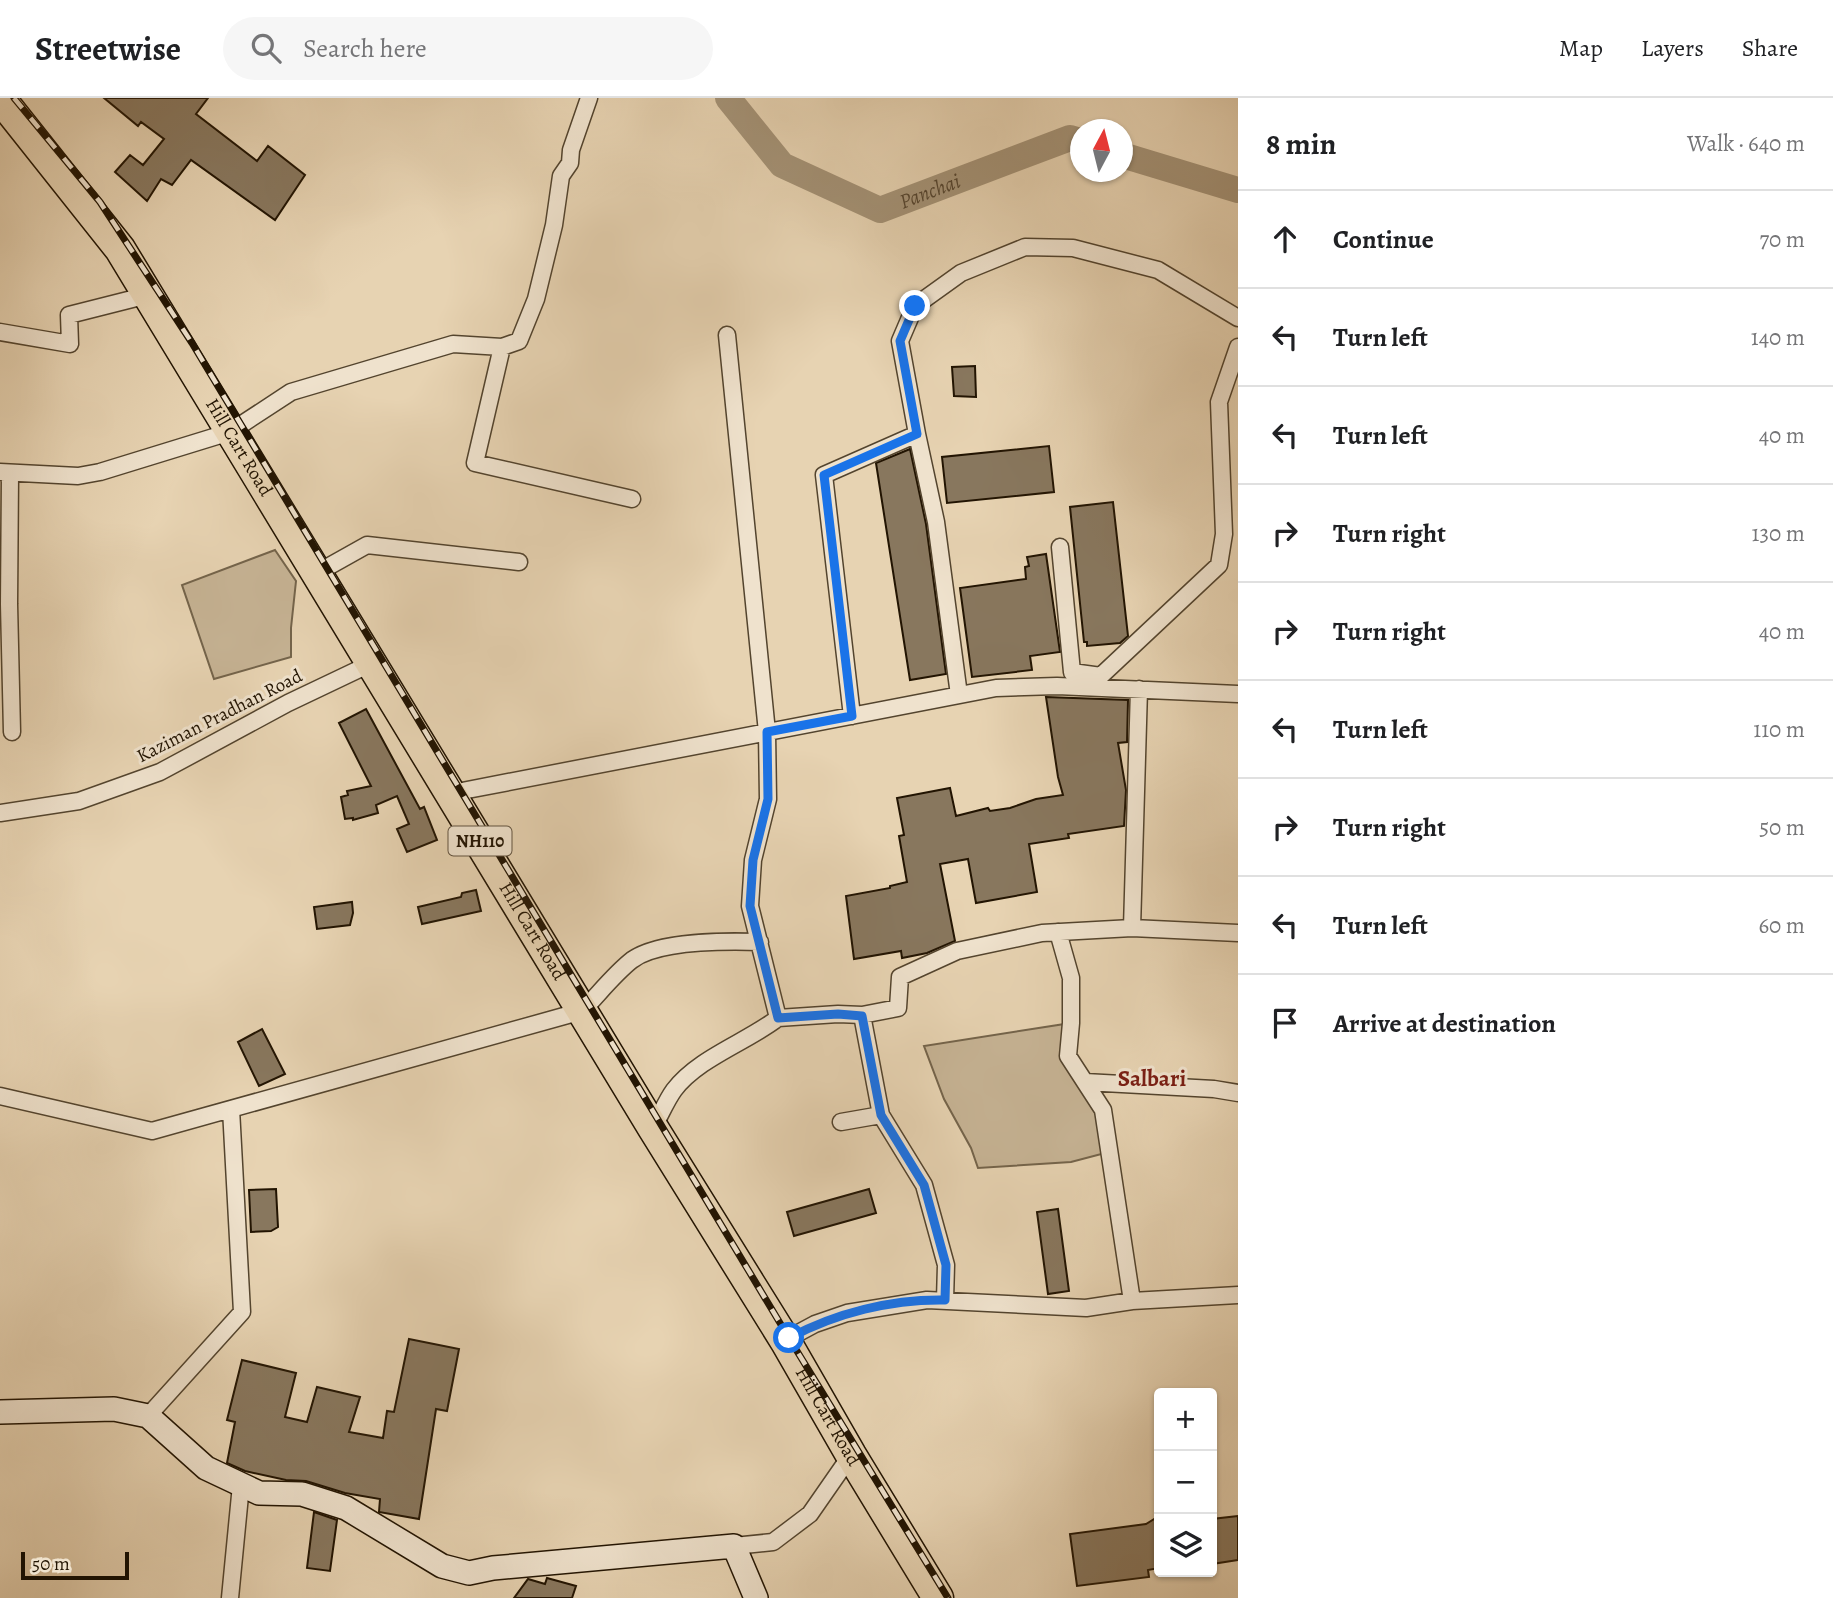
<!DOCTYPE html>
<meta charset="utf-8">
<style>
:root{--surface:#fff;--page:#f6f6f6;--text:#202124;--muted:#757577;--line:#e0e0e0}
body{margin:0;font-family:Alegreya,serif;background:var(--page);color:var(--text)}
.controls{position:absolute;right:21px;bottom:21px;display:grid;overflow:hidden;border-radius:7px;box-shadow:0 2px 5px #0004}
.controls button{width:63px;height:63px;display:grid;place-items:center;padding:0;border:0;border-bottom:2px solid var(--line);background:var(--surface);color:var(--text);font:35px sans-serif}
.compass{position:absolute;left:1070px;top:21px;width:63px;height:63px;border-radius:50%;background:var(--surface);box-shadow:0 2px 5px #0004;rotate:7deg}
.scale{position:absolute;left:21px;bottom:18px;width:108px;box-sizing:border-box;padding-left:7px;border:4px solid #221402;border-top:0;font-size:19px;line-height:24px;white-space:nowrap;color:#221402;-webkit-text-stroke:5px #efe2cd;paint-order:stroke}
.stop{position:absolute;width:21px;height:21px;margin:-16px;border:5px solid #1a73e8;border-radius:50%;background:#fff}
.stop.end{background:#1a73e8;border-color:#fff;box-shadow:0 2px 7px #0008}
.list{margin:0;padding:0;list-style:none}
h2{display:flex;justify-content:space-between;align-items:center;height:91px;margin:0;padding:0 28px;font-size:30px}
h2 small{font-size:23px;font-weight:400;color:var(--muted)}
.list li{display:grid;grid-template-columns:46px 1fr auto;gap:21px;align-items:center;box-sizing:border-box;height:98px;padding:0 28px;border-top:2px solid var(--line)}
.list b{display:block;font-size:26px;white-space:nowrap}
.list em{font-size:23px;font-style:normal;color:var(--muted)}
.icon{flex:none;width:38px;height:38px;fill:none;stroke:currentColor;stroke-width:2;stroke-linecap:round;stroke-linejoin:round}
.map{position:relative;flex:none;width:1238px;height:1500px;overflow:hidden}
header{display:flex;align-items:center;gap:42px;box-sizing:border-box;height:98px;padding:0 35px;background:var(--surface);border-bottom:2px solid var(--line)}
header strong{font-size:33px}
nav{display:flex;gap:38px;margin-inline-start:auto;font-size:24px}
.search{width:490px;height:63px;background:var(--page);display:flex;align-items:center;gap:18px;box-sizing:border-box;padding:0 24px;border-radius:38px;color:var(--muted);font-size:26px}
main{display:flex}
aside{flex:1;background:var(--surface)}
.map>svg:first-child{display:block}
.green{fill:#c6b394;stroke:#74644b;stroke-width:2}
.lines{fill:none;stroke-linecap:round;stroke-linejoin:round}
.river{stroke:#a49276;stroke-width:26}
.building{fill:#88775e;stroke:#221402;stroke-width:2}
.street-casing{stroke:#53442e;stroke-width:19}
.secondary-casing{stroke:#221402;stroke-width:26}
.highway-casing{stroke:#221402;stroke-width:33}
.street{stroke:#efe2cd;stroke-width:16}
.secondary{stroke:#efe2cd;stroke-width:23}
.highway{stroke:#e7d3b2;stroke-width:30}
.rail-casing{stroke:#221402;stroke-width:7}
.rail{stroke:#efe2cd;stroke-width:4.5;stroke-dasharray:13;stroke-linecap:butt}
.route{stroke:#1a73e8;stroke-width:9}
.labels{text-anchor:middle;stroke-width:6;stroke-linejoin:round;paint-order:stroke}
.shield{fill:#efe2cd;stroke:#60523f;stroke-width:2}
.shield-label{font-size:18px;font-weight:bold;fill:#221402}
.street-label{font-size:19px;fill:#221402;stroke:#efe2cd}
.water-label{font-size:21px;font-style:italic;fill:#564630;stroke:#efe2cd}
.quarter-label{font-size:23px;font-weight:bold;fill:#7a1f14;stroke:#efe2cd}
</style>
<header>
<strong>Streetwise</strong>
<div class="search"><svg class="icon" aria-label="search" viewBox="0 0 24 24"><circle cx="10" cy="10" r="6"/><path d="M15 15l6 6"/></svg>Search here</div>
<nav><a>Map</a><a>Layers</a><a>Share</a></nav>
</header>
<main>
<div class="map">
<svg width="1238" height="1500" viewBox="0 0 1238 1500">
<rect width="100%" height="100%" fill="#e7d3b2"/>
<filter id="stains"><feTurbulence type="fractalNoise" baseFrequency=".00286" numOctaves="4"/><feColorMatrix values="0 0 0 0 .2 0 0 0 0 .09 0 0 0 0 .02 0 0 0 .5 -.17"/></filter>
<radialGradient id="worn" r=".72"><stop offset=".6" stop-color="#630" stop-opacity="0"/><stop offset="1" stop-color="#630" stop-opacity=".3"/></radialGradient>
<path class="green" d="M275,452l21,31 -5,47v29l-77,22 -32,-94z
M1071,925l-3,33 35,54 6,42 -38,10 -93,6 -7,-20 -27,-49 -20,-53z"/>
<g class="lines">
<g class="river">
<path id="s1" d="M728,0l54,67 98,45 190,-72 10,3"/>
<path d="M1122,57l116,35"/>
</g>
</g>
<path class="building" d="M104,0h104l-12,16 61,47 11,-15 37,29 -30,45 -84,-60 -19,25 -11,-6 -14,22 -32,-29 15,-17 13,10 21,-26 -23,-17 -3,4z
M975,268l1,31 -22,-1 -2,-29z
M1049,348l5,46 -107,11 -5,-46z
M910,351l16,75 20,150 -36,6 -34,-217z
M1113,404l15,134 -8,7 -33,3v-4h-3l-14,-135z
M1046,456l14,98 -30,4 2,14 -60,7 -12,-89 66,-9 -1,-12 4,-1 -2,-9z
M1046,599l82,3 -1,42 -9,1 8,47 -2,36 -56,8 1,4 -40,6 8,48 -61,11 -8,-44 -28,5 15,77 -28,12 -25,5 -1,-7 -47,8 -8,-63 44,-8v-2l17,-4 -8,-46 5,-1 -7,-37 53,-10 6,28 32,-8 2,3 20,-3 26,-9 27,-4 -5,-18z
M366,611l54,100 4,-2 13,33 -30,12 -10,-23 12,-5 -12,-28 -21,9 2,8 -25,7v-2l-8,1 -4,-22 7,-2 -1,-4 24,-5 -32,-63z
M476,792l5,21 -59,13 -4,-17 43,-10 1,-4z
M352,804l1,11 -3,12 -33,4 -3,-22z
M262,931l23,45 -26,12 -21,-44z
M276,1091l2,38 -7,4 -20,1 -2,-42z
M869,1091l7,24 -82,23 -7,-24z
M1058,1111l11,82 -21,3 -11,-82z
M409,1241l50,10 -12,62 -11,-2 -17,110 -40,-7 1,-13 -35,-6 -39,-12 -20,-1 -41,-9 -18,-8 8,-41 -8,-2 15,-60 54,13 -11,44 22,5 10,-35 43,10 -11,35 34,6 4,-27 7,1z
M314,1414l23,8 -7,51 -23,-3z
M1159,1418v52l-11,2 1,7 -72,9 -7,-52 76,-10z
M1238,1418v44l-26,4v-45z
M547,1480l29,8 -4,12h-58l14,-19 17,5z"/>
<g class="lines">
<g class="street-casing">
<path id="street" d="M0,234l70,12 -1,-29 79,-20
M502,249l17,-6 17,-42 18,-74 7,-49 9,-13 1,-13 18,-52
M917,336l19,88 23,173
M0,374l78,4 22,-4 130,-40 61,-40 162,-48 49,3 -27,116 157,36
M10,376l-1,130 3,128
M1060,449l12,125 29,4
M317,475l50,-28 152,17
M1089,589l130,-122 5,-31 -5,-132 19,-55
M852,618l-28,-241 93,-41 -17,-93 15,-35 46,-33 64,-26 48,1 85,22 80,48
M453,699l9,-6 534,-103 61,-2 181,8
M0,715l79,-12 81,-29 128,-69 84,-40
M1132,830l7,-239
M1058,834l13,46v45l-3,33 35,54 29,191
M778,920l60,-4 24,1
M1085,984l129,7 24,4
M0,998l152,35 430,-120c16,-16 32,-37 50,-51 27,-20 95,-19 128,-18
M881,1017l43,70 22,80 -1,35
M841,1024l40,-7 -19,-100 36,-7 2,-31 57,-26 85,-18 90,-5 106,5
M653,1030c7,-12 13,-27 21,-38 24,-32 73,-48 104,-72l-28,-112 3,-46 15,-61 -1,-67 -40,-397
M786,1244l3,-4 26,-14 32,-11 80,-13 159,8 46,-7 106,-6
M148,1318l94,-104 -11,-203
M734,1448l39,-4 37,-28 41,-59
M230,1500l11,-113"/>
</g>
<g class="secondary-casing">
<path id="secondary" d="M0,1314l114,-3 34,7 58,52 53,25 43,1 44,14 96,58 27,7 24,-5 241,-22 22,52"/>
</g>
<g class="highway-casing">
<g id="highway">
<path id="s2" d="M0,0l120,151 533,879 133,214 65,113 87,143"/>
</g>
</g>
<use href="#street" class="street"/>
<use href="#secondary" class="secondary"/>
<use href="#highway" class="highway"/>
<g class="rail-casing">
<path id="rail" d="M14,0l86,104 92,141 597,995 159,260"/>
</g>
<use href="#rail" class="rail"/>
</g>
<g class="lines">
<path class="route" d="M789,1240c47,-25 102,-39 156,-38l1,-35 -22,-80 -43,-70 -19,-99 -24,-2 -60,4 -28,-112 3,-46 15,-61 -1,-67 85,-16 -28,-241 93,-41 -17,-93 15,-35"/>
</g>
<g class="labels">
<rect class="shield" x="448.5" y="728.5" width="63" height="29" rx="5"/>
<g class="shield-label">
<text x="480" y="749">NH110</text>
</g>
<g class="street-label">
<text dy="7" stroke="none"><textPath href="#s2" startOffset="424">Hill Cart Road</textPath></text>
<text transform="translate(219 617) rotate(-27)" y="7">Kaziman Pradhan Road</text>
<text dy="7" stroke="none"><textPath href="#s2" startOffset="990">Hill Cart Road</textPath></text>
<text dy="7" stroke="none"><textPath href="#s2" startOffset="1558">Hill Cart Road</textPath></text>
</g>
<g class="water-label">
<text dy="7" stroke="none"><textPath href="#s1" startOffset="247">Panchai</textPath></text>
</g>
<g class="quarter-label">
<text x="1152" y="988">Salbari</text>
</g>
</g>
<rect width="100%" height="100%" filter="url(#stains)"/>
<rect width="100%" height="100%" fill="url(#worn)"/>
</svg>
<div class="controls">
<button>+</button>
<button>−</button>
<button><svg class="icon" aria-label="layers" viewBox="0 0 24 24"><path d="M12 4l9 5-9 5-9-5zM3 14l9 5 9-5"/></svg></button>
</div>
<svg class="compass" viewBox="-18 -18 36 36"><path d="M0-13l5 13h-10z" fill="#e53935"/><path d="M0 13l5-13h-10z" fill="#757577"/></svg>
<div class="scale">50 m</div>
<div class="stop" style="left:789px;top:1240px"></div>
<div class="stop end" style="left:915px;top:208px"></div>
</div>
<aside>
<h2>8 min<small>Walk · 640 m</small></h2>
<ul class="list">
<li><svg class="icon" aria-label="ahead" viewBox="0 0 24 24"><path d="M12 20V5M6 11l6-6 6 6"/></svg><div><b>Continue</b></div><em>70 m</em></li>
<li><svg class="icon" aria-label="left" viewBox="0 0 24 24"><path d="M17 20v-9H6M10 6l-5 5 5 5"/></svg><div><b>Turn left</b></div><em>140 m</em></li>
<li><svg class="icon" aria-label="left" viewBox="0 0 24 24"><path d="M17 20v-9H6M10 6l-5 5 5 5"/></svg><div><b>Turn left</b></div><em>40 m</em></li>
<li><svg class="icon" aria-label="right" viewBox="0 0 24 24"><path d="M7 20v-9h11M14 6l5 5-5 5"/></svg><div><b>Turn right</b></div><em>130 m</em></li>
<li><svg class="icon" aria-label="right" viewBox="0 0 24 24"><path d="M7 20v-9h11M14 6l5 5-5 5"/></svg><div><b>Turn right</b></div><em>40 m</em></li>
<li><svg class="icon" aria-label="left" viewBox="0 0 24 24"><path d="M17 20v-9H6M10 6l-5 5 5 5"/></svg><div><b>Turn left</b></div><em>110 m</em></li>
<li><svg class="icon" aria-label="right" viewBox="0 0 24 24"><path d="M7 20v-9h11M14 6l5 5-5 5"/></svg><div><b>Turn right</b></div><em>50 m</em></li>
<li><svg class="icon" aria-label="left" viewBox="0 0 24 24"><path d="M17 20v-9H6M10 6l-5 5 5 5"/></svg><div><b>Turn left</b></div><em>60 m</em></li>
<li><svg class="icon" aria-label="arrive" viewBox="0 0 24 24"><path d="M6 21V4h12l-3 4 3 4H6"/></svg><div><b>Arrive at destination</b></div></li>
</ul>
</aside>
</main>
